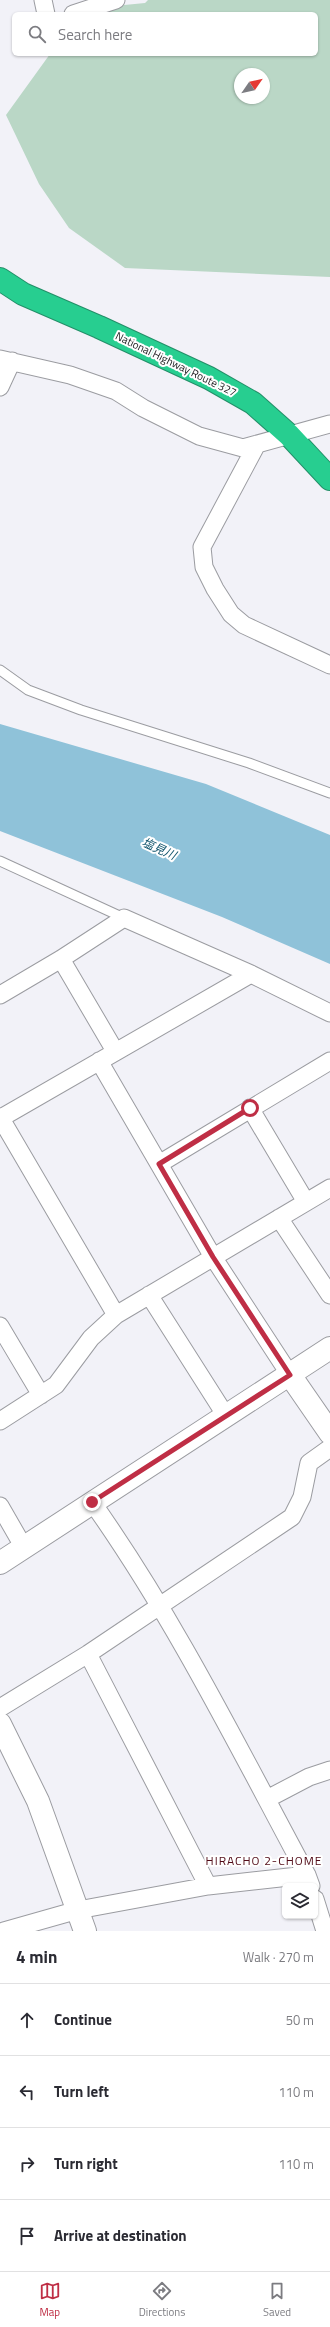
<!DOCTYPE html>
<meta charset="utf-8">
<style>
:root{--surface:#fff;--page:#f7f7f7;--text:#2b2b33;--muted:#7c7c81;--line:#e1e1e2;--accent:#bf2e45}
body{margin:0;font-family:"Titillium Web","Noto Sans JP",sans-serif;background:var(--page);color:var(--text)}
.controls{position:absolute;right:12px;bottom:12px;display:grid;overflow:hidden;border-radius:6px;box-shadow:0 1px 3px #0004}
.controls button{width:36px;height:36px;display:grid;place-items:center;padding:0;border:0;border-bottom:1px solid var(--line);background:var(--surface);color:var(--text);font:20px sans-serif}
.compass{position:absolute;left:234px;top:68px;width:36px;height:36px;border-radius:50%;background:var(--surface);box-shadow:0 1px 3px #0004;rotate:56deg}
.stop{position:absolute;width:12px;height:12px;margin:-9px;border:3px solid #bf2e45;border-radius:50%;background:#fff}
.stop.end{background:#bf2e45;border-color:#fff;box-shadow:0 1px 4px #0008}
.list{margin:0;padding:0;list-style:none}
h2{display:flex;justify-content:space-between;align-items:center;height:52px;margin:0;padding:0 16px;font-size:17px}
h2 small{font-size:13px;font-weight:400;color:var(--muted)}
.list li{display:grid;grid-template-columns:26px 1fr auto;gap:12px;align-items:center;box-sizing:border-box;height:72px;padding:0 16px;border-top:1px solid var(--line)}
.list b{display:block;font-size:15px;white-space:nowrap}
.list em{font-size:13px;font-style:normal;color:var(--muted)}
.icon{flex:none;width:22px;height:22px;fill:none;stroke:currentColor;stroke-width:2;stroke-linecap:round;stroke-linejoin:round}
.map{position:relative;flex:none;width:330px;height:1931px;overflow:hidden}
.search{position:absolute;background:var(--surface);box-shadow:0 1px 3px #0004;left:12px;right:12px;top:12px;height:44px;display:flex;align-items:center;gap:10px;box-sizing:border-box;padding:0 14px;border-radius:6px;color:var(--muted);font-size:15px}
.sheet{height:340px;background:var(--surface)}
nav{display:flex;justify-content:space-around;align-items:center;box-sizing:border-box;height:56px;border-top:1px solid var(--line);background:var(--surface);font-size:11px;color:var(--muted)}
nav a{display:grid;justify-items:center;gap:2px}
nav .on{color:var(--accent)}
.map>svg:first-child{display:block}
.green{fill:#bad7c6;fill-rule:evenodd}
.water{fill:#8fc2d9}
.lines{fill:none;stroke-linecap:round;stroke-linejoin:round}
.lane-casing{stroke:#9b9ca1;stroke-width:11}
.street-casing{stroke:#9b9ca1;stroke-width:19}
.secondary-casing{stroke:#9b9ca1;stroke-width:24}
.highway-casing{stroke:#238f68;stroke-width:24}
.lane{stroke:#fff;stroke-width:9}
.street{stroke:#fff;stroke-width:17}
.secondary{stroke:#fff;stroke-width:22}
.highway{stroke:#27ce90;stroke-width:22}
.route{stroke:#bf2e45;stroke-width:5}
.labels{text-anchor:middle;stroke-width:4;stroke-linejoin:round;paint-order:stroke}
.street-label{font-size:11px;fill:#1b1b1d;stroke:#fff}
.water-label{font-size:12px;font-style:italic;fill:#12556d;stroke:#fff}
.neighbourhood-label{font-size:12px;letter-spacing:1px;fill:#510b17;stroke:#fff}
</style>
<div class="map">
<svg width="330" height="1931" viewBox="0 0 330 1931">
<rect width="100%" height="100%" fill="#f2f2f8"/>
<path class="green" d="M148,0h182v277l-205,-9 -56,-40 -30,-44 -33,-69 44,-61h266v-40h-236l3,-5 62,-6zM240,74h24v24h-24z"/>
<path class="water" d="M0,724l206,60 124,51v129l-108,-47 -222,-86z"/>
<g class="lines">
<g class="lane-casing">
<path id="lane" d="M0,670l28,20 53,20 168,53 81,30
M0,861l124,57"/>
</g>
<g class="street-casing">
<path id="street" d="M43,0l3,14
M73,14l43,-14
M0,359l70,16 46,16 27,17 56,28 44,12 87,-24
M0,387l12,-26
M257,444l-55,103 2,20 11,22 16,25 13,11 86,40
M61,959l54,92
M0,995l61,-36 63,-41 127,56 79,39
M99,1061l114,196 77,118
M250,1108l56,94
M0,1117l116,198
M1,1118l250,-144
M159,1164l171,-103
M279,1218l51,77
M149,1295l77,121
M0,1326l41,69
M0,1421l56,-36 35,-47 25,-23 214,-127
M92,1502c83,117 147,247 215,373l4,11
M0,1506l23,40
M88,1654l120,232
M0,1708l88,-54 204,-137 10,-20 7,-34 21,-15
M267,1799l42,-22 21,-7
M315,1899l10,32
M4,1931l74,-21 130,-24 99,-11"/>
</g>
<g class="secondary-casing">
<path id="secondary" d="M290,1375l40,58
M0,1563l330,-215
M0,1724l38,77 47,130"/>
</g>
<g class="highway-casing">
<path id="highway" d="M0,279l23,15 76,33 110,51 44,25 36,32 41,44"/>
</g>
<use href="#lane" class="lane"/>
<use href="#street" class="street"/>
<use href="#secondary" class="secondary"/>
<use href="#highway" class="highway"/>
</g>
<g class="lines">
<path class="route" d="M92,1502l198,-127 -77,-118 -54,-93 91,-56"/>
</g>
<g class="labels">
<g class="street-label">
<text transform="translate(176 364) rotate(26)" y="4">National Highway Route 327</text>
</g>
<g class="water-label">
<text transform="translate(159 849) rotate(24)" y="4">塩見川</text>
</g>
<g class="neighbourhood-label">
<text x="264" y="1865">HIRACHO 2-CHOME</text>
</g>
</g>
</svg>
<div class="controls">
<button><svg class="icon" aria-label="layers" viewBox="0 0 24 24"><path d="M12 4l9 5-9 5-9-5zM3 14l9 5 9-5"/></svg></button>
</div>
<svg class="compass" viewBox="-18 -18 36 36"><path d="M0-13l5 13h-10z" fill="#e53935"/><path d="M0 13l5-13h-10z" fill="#7c7c81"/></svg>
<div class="stop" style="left:250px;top:1108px"></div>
<div class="stop end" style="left:92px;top:1502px"></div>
<div class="search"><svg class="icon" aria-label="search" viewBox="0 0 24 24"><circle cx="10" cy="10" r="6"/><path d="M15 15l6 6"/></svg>Search here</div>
</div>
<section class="sheet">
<h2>4 min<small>Walk · 270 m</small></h2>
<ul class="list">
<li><svg class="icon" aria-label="ahead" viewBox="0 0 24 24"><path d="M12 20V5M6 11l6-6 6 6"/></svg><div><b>Continue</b></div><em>50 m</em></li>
<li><svg class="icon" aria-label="left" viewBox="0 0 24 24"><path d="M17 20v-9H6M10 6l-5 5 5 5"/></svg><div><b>Turn left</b></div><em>110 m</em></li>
<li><svg class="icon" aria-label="right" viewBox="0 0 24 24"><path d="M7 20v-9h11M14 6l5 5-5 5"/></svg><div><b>Turn right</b></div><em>110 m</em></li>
<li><svg class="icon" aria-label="arrive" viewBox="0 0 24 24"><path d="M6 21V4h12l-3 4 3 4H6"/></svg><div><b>Arrive at destination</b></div></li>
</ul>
</section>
<nav>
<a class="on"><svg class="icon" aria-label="map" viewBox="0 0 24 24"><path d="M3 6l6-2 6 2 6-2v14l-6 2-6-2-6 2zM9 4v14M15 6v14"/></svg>Map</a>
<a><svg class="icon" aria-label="directions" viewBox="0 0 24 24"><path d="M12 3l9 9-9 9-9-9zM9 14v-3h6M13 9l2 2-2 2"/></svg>Directions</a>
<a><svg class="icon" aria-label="saved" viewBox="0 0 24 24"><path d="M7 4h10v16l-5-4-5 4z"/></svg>Saved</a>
</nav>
